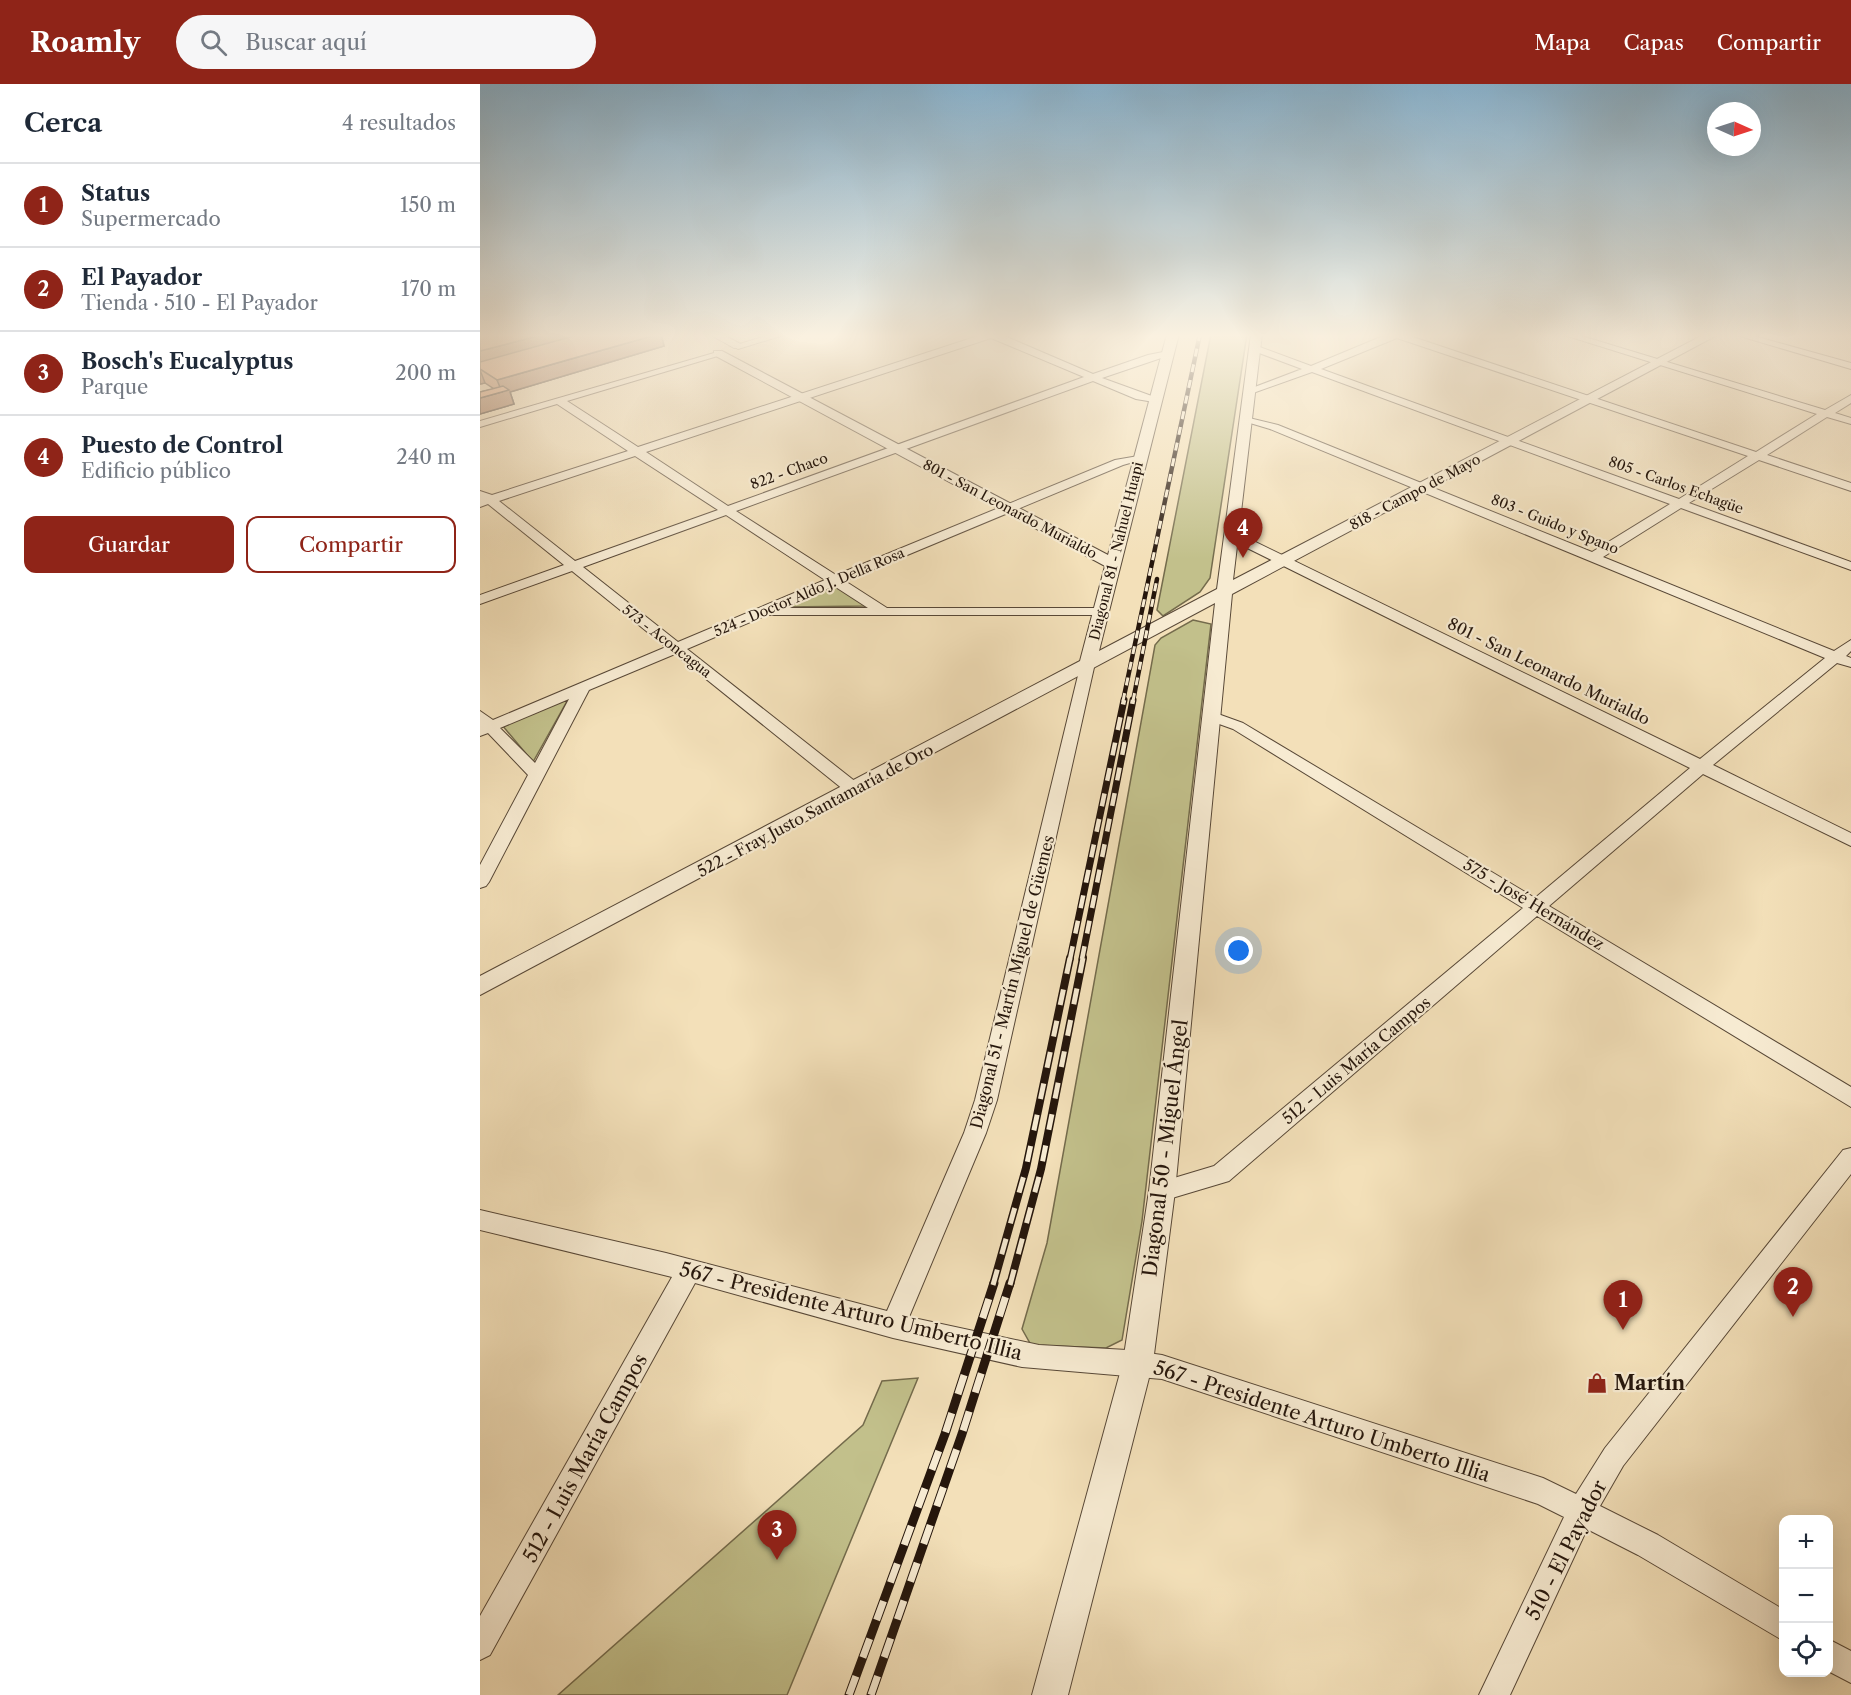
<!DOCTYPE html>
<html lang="es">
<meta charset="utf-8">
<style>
:root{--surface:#fff;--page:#f6f6f7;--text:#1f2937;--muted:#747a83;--line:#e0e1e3;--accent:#8f2418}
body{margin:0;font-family:"Libre Caslon Text",serif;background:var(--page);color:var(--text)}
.controls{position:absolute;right:18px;bottom:18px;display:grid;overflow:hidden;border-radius:12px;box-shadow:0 6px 24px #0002}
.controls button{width:54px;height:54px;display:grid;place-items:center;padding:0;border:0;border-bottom:2px solid var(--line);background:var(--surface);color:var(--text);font:30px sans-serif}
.compass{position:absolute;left:1227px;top:18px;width:54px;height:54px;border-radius:50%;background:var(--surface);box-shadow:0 6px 24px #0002;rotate:93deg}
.you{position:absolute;left:759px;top:867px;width:21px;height:21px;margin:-15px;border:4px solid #fff;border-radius:50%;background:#1a73e8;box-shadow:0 0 0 9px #1a73e833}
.badge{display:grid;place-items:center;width:39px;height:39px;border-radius:50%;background:var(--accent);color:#fff;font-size:20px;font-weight:700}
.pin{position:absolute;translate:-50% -50px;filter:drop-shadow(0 2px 3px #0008)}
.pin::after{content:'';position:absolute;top:32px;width:21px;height:18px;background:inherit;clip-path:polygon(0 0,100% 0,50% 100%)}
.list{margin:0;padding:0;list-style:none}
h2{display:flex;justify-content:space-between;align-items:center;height:78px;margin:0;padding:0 24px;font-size:26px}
h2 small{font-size:20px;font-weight:400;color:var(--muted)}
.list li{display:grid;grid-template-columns:39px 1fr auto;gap:18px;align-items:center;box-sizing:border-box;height:84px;padding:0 24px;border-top:2px solid var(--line)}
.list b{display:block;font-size:22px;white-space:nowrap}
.list p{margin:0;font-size:20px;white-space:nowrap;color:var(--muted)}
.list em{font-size:20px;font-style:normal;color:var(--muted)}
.actions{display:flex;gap:12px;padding:18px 24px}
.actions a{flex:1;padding:14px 0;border:2px solid var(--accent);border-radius:12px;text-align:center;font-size:21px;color:var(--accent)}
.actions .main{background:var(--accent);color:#fff}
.icon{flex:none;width:33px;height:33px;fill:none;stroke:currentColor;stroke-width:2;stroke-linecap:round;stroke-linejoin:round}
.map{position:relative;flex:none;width:1371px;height:1611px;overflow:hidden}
header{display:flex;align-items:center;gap:36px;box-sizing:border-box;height:84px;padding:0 30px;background:var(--accent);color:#fff}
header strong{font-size:28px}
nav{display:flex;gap:33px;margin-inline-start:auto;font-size:21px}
.search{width:420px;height:54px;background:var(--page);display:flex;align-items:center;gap:15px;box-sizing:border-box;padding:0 21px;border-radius:33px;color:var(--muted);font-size:22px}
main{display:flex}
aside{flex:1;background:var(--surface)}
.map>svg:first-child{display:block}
.green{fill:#c2c08b;stroke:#746b4c;stroke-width:1.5}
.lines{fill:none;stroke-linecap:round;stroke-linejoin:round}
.minor-casing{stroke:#584837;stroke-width:2}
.tertiary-casing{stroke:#584837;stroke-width:2}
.minor{fill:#f7ebd2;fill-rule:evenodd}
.tertiary{fill:#f7ebd2;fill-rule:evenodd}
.rail-far3-casing{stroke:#25160c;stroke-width:4.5}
.rail-far2-casing{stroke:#25160c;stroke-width:7}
.rail-far1-casing{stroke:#25160c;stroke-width:8}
.rail-casing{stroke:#25160c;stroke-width:9}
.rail-far3{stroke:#f7ebd2;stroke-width:3;stroke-dasharray:8;stroke-linecap:butt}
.rail-far2{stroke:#f7ebd2;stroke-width:4.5;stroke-dasharray:13;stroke-linecap:butt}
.rail-far1{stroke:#f7ebd2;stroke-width:5;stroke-dasharray:16;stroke-linecap:butt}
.rail{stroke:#f7ebd2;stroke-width:7;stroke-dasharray:20;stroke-linecap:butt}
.wall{fill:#be815d;stroke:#25160c;stroke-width:1.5}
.shaded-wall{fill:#9b694c;stroke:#25160c;stroke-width:1.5}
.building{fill:#dd966c;stroke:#25160c;stroke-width:1.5}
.labels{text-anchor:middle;stroke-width:4.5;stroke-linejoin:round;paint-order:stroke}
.far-street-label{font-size:14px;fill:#25160c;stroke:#f7ebd2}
.street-label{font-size:16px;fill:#25160c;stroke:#f7ebd2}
.near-street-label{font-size:20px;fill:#25160c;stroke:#f7ebd2}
.near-poi-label{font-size:20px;font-weight:bold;fill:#25160c;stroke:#f7ebd2;text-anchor:start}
</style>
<header>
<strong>Roamly</strong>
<div class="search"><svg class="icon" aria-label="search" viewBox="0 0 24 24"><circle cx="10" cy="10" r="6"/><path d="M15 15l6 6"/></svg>Buscar aquí</div>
<nav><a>Mapa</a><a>Capas</a><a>Compartir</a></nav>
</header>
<main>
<aside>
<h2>Cerca<small>4 resultados</small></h2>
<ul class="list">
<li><span class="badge">1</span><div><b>Status</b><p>Supermercado</p></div><em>150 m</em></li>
<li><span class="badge">2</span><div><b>El Payador</b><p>Tienda · 510 - El Payador</p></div><em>170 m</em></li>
<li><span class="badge">3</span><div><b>Bosch's Eucalyptus</b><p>Parque</p></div><em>200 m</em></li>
<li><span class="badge">4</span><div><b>Puesto de Control</b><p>Edificio público</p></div><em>240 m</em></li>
</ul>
<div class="actions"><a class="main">Guardar</a><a>Compartir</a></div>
</aside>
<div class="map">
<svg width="1371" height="1611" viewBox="0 0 1371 1611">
<rect width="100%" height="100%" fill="#f3e0b9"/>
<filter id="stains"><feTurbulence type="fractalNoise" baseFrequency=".00333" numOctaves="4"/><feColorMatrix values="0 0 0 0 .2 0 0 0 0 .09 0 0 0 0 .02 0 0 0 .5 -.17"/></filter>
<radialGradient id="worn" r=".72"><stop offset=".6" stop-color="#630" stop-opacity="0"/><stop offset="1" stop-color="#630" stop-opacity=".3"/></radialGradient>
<path class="green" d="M731,250h36l-37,244 -10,14 -37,24 -6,-6z
M354,501l32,21 -80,1z
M713,536l18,4 -69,597 -20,119 -16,8 -75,-3 -9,-16 25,-86 108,-598 6,-7z
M91,610l-38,68 -31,-37z
M438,1294l-131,317h-229l305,-270 19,-44z"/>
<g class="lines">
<g class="minor-casing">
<path id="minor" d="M292,250h15l-49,15 -5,-3z
M504,250h16l93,40 55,-19 20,-4 5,3 -71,24 58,21v4l-24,-4 -43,-18 -357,130 100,64 279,-115 29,-5v4l-21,6 -278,116 42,27h212l5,1v6h-337l-80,34 174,137 2,4 -8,5 -6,-1 -174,-140 -86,36 -100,192 -3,4 -6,2v-23l48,-90 -40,-42 -8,3v-25l13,9 173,-73 -94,-76 -92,33v-9l84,-30 -76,-61 -8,3v-16l12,4 136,-44 -71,-47 -77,23v-6l241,-70v4l-154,46 71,46zM511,254l93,39 -356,129 -82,-54zM155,372l83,54 -143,51 -76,-60zM246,431l99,65 -147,62 -95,-75zM354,502l34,22h-85zM89,615l-34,64 -35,-35z
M908,250h16l352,118 61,-38 -256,-80h14l250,76 26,-15v8l-16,10 16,5v6l-24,-7 -60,38 84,28v8l-92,-31 -70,43 162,59v8l-170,-62 -78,49 231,94 17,-11v11l-5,5 5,2v9l-14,-4 -124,102 138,68v13l-148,-72 -154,132 302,181v20l-314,-191 -308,265 -67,20 -8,-3 -3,-7 3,-7 60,-18 309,-258 -290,-179 -25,-9 -3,-3 3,-3h10l25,9 292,175 155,-130 -463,-230v-6h8l465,227 125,-101 -555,-229 -30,-9 5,-3 33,8 314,127 78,-48 -358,-132 -59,21 -9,-2 58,-22 -51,-19v-4h6l54,20zM917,254l351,118 -69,43 -358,-130z
M1253,250h14l104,29v6z
M608,575l7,4 -98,437 -11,33 -77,184 130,28 88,5 35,5 381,123 33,16 29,-46 238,-298 8,-2v26l-228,292 -23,40 58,29 126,75v31l-146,-86 -51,-26 -77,166h-31l85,-178 -26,-13 -376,-125 -140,-12 -129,-29 -198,-55 -205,372 -10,5v-44l192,-339 -192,-47v-20l186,43 221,58 77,-178 11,-33 106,-437z
M1348,1555l23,12v32l-23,-12z"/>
</g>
<g class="tertiary-casing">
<path id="tertiary" d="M229,250h13l22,12 -10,2z
M687,250h12l-80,317 118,-62 34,-255h11l-29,246 472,-246h14l-487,260 -57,597 -22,171 -85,333h-36l91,-333 26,-171 66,-588 -735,392v-19l600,-315 25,-95 -391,-211v-4h8l386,204z"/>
</g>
<use href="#minor" class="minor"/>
<use href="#tertiary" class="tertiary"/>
<g class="rail-far3-casing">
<path id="rail-far3" d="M643,617l77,-367
M653,617l24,-122"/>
</g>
<g class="rail-far2-casing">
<path id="rail-far2" d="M590,875l54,-259
M602,875l51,-259"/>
</g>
<g class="rail-far1-casing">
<path id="rail-far1" d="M513,1201l33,-117 44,-210
M530,1201l31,-116 42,-211"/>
</g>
<g class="rail-casing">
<path id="rail" d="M369,1611l96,-261 49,-151
M391,1611l91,-261 48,-151"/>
</g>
<use href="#rail-far3" class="rail-far3"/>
<use href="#rail-far2" class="rail-far2"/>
<use href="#rail-far1" class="rail-far1"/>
<use href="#rail" class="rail"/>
</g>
<path class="wall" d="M0,250h181l3,12 -154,46 4,12 -34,10v-22l14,-3 -9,-6 -5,1z"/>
<path class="shaded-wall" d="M65,250h51l-116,32v-15z
M179,250h2l3,12 -154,46 4,12 -34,10v-16l22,-6 -5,-12z
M0,286l5,13 -5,1z"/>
<path class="building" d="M0,250h65l-65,17z
M101,250h78l-162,46 -17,-11v-7z
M23,302l6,4 -29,8v-6z"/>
<linearGradient id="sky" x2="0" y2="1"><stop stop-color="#8ab7d5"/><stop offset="0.53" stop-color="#faf1e0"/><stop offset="1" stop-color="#faf1e0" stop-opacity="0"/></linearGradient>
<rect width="1371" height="475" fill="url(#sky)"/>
<defs>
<g id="shop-bare" transform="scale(1.62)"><path d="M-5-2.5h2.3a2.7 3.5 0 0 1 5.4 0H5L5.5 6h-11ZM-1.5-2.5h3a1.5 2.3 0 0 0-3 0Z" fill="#8f2418" stroke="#f7ebd2" stroke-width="2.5" paint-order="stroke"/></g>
</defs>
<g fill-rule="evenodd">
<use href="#shop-bare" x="1117" y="1299"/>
</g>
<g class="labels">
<g class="far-street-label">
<text transform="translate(309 387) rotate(-20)" y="5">822 - Chaco</text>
<text transform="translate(1196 401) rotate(20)" y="5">805 - Carlos Echagüe</text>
<text transform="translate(935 408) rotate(-28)" y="5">818 - Campo de Mayo</text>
<text transform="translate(530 425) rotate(28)" y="5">801 - San Leonardo Murialdo</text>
<text transform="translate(1075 440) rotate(22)" y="5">803 - Guido y Spano</text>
<text transform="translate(636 467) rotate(-76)" y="5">Diagonal 81 - Nahuel Huapi</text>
<text transform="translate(329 508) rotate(-23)" y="5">524 - Doctor Aldo J. Della Rosa</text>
<text transform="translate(187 557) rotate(38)" y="5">573 - Aconcagua</text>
</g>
<g class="street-label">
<text transform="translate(1069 587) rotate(26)" y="6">801 - San Leonardo Murialdo</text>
<text transform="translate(335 726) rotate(-28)" y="6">522 - Fray Justo Santamaría de Oro</text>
<text transform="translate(1054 820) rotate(31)" y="6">575 - José Hernández</text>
<text transform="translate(532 898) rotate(-76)" y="6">Diagonal 51 - Martín Miguel de Güemes</text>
<text transform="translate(876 976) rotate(-40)" y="6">512 - Luis María Campos</text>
</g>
<g class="near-street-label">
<text transform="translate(685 1064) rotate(-83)" y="7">Diagonal 50 - Miguel Ángel</text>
<text transform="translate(371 1227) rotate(14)" y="7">567 - Presidente Arturo Umberto Illia</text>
<text transform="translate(842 1337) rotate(18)" y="7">567 - Presidente Arturo Umberto Illia</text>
<text transform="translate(105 1374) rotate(-61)" y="7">512 - Luis María Campos</text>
<text transform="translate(1086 1466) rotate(-63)" y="7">510 - El Payador</text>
</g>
<g class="near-poi-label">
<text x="1134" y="1306">Martín</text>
</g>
</g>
<rect width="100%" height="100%" filter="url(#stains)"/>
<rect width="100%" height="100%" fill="url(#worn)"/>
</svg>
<div class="controls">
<button>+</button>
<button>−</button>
<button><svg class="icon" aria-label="locate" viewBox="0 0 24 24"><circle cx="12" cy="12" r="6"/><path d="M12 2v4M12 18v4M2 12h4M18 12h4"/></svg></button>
</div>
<svg class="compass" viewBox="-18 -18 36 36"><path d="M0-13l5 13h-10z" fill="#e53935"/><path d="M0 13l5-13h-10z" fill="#747a83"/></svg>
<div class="you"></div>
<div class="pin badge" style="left:1143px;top:1246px">1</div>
<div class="pin badge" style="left:1313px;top:1233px">2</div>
<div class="pin badge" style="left:297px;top:1476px">3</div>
<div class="pin badge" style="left:763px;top:474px">4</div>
</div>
</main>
